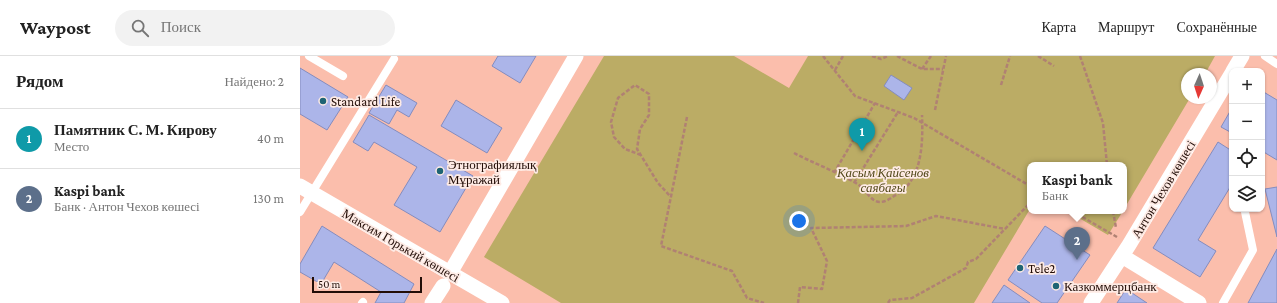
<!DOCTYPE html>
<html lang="ru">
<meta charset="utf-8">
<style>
:root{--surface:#fff;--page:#f2f2f2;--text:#222;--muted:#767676;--line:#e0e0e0;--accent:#1e6474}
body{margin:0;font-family:"Crimson Pro",serif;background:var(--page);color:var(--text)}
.controls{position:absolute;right:12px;top:12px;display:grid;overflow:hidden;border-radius:8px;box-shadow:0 1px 3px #0004}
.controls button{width:36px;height:36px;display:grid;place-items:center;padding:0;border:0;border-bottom:1px solid var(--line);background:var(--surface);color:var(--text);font:20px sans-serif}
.compass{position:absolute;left:881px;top:12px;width:36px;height:36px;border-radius:50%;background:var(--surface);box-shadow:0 1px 3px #0004;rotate:183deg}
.scale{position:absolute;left:12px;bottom:10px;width:110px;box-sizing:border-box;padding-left:4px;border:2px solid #220d07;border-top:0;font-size:11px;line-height:14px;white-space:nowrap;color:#220d07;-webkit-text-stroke:3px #feebe5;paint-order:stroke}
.you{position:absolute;left:499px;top:165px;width:14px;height:14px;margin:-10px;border:3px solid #fff;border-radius:50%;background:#1a73e8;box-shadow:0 0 0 6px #1a73e833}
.badge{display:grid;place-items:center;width:26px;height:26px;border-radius:50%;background:var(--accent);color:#fff;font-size:13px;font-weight:700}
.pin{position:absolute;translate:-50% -33px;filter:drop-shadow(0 1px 2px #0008)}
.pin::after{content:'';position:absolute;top:21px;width:14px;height:12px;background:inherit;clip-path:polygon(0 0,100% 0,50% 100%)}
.popup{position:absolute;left:727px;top:106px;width:100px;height:52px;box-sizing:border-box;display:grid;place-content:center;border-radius:8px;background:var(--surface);filter:drop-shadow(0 1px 3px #0005);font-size:13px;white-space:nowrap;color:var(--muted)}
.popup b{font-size:15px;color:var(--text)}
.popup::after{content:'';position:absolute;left:50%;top:100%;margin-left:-8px;border:8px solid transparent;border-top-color:var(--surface)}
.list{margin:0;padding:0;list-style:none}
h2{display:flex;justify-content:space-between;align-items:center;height:52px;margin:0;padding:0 16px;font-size:17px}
h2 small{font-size:13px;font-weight:400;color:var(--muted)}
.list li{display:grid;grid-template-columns:26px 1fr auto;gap:12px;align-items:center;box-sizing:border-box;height:60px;padding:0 16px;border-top:1px solid var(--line)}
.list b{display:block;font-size:15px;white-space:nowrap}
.list p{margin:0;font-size:13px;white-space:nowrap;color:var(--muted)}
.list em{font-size:13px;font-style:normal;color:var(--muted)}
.icon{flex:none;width:22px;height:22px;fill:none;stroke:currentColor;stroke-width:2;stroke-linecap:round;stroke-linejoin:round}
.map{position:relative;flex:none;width:977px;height:247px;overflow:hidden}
header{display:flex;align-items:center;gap:24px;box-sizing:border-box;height:56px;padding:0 20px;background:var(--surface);border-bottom:1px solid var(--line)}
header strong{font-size:19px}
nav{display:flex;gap:22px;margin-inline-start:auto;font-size:14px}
.search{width:280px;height:36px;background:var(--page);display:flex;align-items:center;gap:10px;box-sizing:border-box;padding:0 14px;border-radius:22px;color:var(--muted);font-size:15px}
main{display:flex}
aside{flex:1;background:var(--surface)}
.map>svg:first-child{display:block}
.green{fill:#bbac65}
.building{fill:#acb5e9;stroke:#848cbe}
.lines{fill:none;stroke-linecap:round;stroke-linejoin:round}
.path{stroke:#b08173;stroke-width:2.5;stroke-dasharray:4 2;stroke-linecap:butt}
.lane{stroke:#fff;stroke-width:8}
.street{stroke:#fff;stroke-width:15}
.poi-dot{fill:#1e6474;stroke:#feebe5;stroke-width:1.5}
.labels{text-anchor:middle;stroke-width:3.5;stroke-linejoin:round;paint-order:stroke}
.poi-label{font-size:13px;fill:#220d07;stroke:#feebe5;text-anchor:start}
.park-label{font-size:13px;font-style:italic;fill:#524819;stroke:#feebe5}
.street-label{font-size:13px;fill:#220d07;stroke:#feebe5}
</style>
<header>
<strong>Waypost</strong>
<div class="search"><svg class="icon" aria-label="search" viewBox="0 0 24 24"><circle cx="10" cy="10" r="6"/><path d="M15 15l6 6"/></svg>Поиск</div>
<nav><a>Карта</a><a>Маршрут</a><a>Сохранённые</a></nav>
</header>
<main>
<aside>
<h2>Рядом<small>Найдено: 2</small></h2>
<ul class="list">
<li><span class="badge" style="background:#0f9aa8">1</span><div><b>Памятник С. М. Кирову</b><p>Место</p></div><em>40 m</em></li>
<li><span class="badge" style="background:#5c6f8a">2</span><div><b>Kaspi bank</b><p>Банк · Антон Чехов көшесі</p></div><em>130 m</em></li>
</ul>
</aside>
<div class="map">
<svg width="977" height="247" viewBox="0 0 977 247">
<rect width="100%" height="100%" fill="#fbbeac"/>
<path class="green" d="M304,0h130l55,32 19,-32h407l-10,18h-18v24h3l-66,111v-44h-94v44l-56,94h-413l-77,-46z
M767,155h56l-15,24z"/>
<path class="building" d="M198,0h38l-16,27 -28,-17z
M0,12l48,29 -21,33 -27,-16z
M591,19l21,13 -8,12 -20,-14z
M86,29l31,18 -8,14 -12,-7 -8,14 -20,-11z
M962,35l15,9v60l-15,-9z
M156,44l46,28 -15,25 -46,-27z
M932,52v25l-11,-6z
M69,59l104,61 -33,56 -46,-27 23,-38 -43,-25 -6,9 -15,-9z
M918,86l14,9v33l-34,56 18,11 -16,26 -47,-29z
M977,131v50l-12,-48z
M22,170l92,58 -10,19h-29l6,-11 -47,-30 -13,22 -21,-12v-8z
M745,170l45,29 -33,48h-15l-34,-23z
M977,193v54h-29z
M704,229l26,18h-38z
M826,233l21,14h-30z"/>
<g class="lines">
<path class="path" d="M523,0l32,40 59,22 116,68
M572,0l9,3 7,-3
M597,0l25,13h21
M738,0l16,10
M780,0l23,67 4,42
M622,13l9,-13
M535,14l8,-14
M701,29l9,-29
M635,54l11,-54
M387,61l-26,129 71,25 15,27 17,5
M494,97c19,10 48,21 65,32 7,5 12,17 21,17 5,0 10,-3 14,-6 29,-14 29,-54 28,-81
M341,99l-16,-6 -11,-12 -3,-15 7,-24 17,-13 14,9v21l-9,14 -3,20 21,34 12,13
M534,117l41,-70
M554,127l44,-71
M772,155l45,26
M813,155l3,17
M498,247l2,-16 22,2 5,-28 -16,-33 95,-2 30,-10 69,13
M588,247l2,-3 22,-2 54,-30 2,-6 8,-3 54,-56"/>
<path class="lane" d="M9,0l34,20
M965,0l12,8
M0,156l94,-153
M62,247l1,-1
M923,247l30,-53 -8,-38"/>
<path class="street" d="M933,15l9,-15
M0,130l202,117
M822,200l77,47
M150,217l126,-217
M132,247l11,-17
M791,247l38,-58 103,-172"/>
</g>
<g class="poi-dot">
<circle cx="23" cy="45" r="4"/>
<circle cx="140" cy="115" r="4"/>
<circle cx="720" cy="212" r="4"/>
<circle cx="756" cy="230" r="4"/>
</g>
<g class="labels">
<g class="poi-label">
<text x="31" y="50">Standard Life</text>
<text x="148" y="113">Этнографиялық<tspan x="148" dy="15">Мұражай</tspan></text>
<text x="728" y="217">Tele2</text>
<text x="764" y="235">Казкоммерцбанк</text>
</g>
<g class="park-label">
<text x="583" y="121">Қасым Қайсенов<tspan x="583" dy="15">саябағы</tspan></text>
</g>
<g class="street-label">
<text transform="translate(863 133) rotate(-59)" y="5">Антон Чехов көшесі</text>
<text transform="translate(101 189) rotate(30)" y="5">Максим Горький көшесі</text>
</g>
</g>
</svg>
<div class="controls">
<button>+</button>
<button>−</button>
<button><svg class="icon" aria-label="locate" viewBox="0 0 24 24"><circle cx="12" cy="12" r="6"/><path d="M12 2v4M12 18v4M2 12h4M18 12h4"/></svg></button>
<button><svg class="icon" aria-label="layers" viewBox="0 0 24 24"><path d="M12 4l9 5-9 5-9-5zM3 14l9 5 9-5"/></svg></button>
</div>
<svg class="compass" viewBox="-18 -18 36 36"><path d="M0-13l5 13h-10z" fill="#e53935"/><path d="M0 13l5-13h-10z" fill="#767676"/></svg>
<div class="scale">50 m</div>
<div class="you"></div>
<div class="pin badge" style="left:562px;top:95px;background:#0f9aa8">1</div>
<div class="pin badge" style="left:777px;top:204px;background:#5c6f8a">2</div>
<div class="popup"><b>Kaspi bank</b>Банк</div>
</div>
</main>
